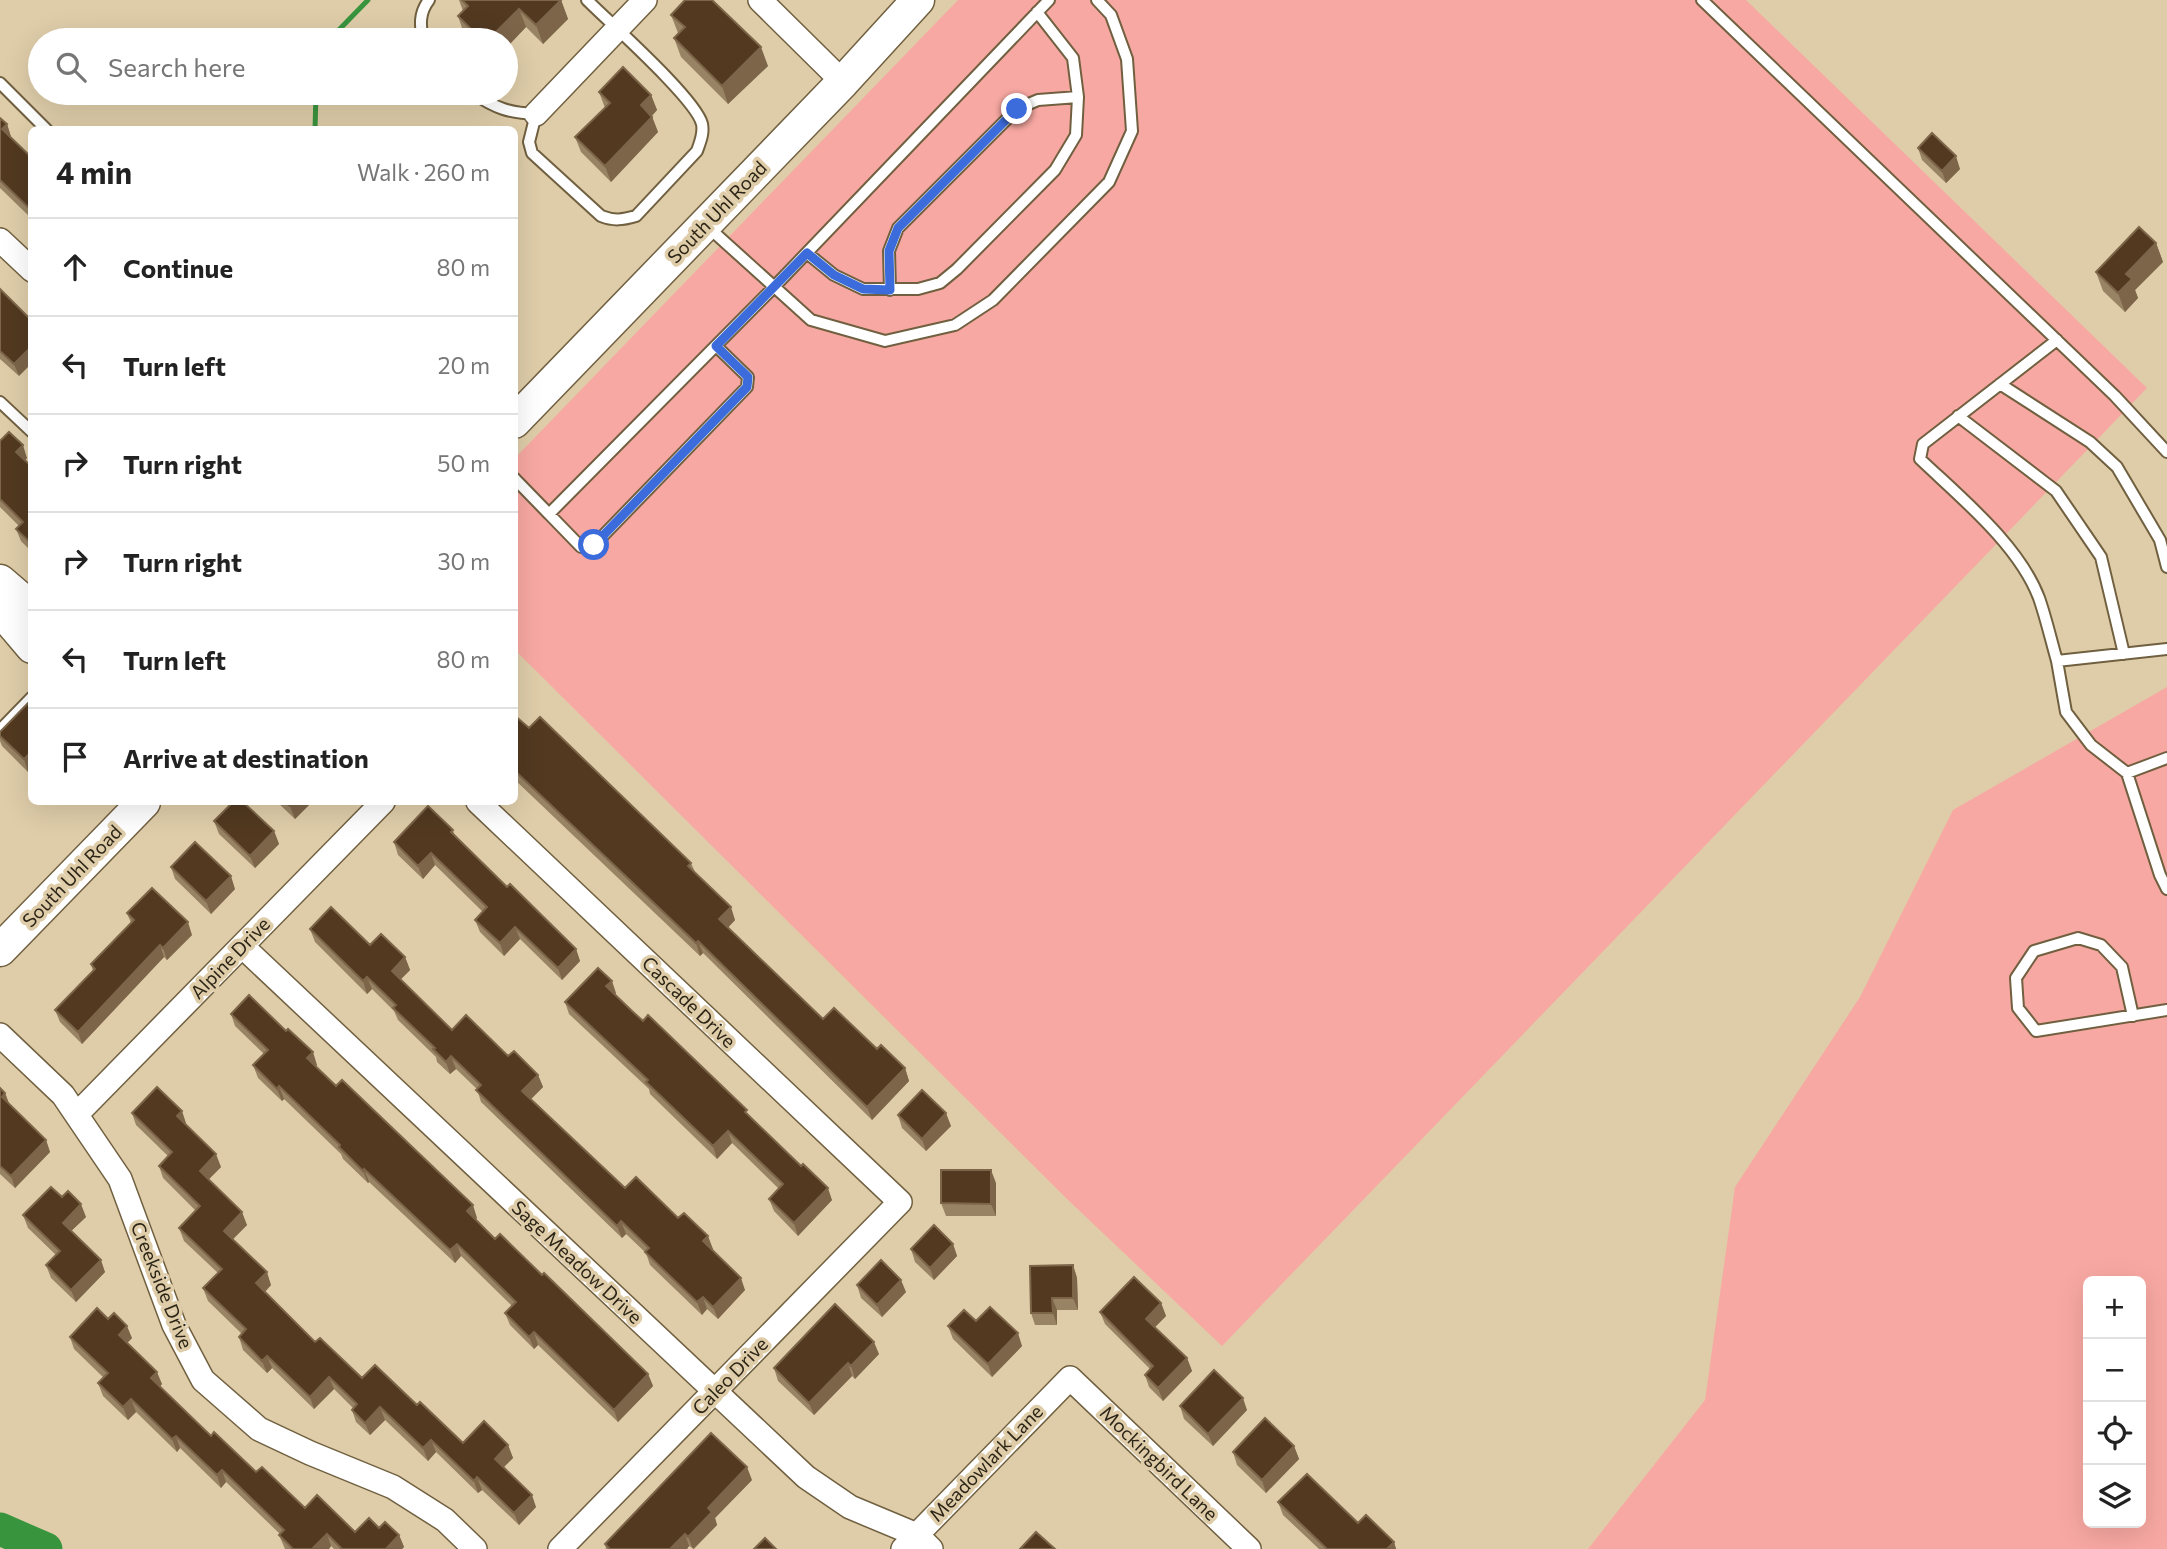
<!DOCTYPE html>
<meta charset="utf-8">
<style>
:root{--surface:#fff;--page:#f2f2f2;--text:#222;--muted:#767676;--line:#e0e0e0}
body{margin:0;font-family:Commissioner,sans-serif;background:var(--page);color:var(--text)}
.controls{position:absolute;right:21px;bottom:21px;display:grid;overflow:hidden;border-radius:10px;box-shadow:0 7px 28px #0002}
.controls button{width:63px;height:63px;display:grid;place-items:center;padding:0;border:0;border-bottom:2px solid var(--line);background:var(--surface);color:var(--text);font:35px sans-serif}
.stop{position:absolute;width:21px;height:21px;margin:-16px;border:5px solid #3c6bdb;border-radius:50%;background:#fff}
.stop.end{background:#3c6bdb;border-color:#fff;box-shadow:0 2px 7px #0008}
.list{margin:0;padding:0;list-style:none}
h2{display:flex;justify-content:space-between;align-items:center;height:91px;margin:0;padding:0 28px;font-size:30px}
h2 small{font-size:23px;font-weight:400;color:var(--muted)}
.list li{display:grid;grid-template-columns:46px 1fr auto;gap:21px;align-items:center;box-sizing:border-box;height:98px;padding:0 28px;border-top:2px solid var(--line)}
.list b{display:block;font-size:26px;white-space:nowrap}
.list em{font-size:23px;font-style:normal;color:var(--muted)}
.icon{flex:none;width:38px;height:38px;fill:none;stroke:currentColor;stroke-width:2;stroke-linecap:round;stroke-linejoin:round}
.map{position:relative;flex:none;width:2167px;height:1549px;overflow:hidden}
.search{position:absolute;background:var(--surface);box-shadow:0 7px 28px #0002;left:28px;top:28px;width:490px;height:77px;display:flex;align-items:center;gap:18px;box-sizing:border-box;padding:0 24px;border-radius:38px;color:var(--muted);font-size:26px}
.panel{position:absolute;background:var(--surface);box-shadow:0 7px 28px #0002;left:28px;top:126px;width:490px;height:679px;border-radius:10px}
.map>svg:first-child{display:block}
.green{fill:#f8a8a2;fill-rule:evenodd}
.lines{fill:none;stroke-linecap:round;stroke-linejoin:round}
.stream{stroke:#39943e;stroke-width:5}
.river{stroke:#39943e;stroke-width:33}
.lane-casing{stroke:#706040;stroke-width:14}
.street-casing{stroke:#706040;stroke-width:26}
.secondary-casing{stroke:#706040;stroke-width:35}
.lane{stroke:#fff;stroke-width:10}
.street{stroke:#fff;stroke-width:23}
.secondary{stroke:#fff;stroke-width:32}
.wall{fill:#988364}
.shaded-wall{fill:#7c6549}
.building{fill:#523920;stroke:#7c6549;stroke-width:2}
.route{stroke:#3c6bdb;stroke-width:9}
.labels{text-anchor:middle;stroke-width:7;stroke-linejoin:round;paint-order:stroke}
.street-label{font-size:19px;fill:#2d2618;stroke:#dfcda9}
</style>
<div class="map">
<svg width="2167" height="1549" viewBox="0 0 2167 1549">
<rect width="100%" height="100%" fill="#dfcda9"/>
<path class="green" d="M958,0h788l401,388 -925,958 -155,-147 -552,-549 -1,-191z
M2167,687v862h-579l117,-149 30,-213 125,-190 93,-187zM2088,1281h53v242h-53z"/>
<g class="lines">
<path class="stream" d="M329,40l39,-40
M315,130l1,-37"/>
<path class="river" d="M0,1529l46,20"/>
<g class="lane-casing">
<path id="lane" d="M1702,0l413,396 52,56
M423,40c-3,-15 -4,-27 6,-40
M0,83l47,47
M473,93c22,15 36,20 63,21l-7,28 3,11 69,63c13,5 21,4 35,0l61,-65c3,-9 7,-17 5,-27 -6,-25 -92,-101 -115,-124
M708,227l103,93 74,21 70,-16 38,-25 116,-118 23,-51 -5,-72 -16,-44 -14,-15
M807,253l27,22 29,14h55l22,-6 17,-14 98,-99 21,-35 2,-38 -5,-39 -36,-46
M890,290l-1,-39 9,-23 119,-119 21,-9 40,-3
M2057,340l-134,104 -3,15c41,39 99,86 119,139 7,20 12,42 18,63
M2000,384l90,58 27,25 43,73 7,27
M0,402l32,30
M1958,416l98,75 45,66 23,97
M514,478l35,36 225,-227 275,-287
M549,514l32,33 13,-2 153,-158 1,-10 -32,-31
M0,730l32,-33
M2167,758l-40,15 33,102 7,14
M2127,773l-36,-28 -25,-33 -9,-51 110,-12
M2133,1016l-11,-49 -21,-22 -23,-7 -44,13 -18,27 2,30 18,23 131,-21"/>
</g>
<g class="street-casing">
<path id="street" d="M760,0l83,82
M536,114l109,-114
M0,240l32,30
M478,802l422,400 -340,347
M242,946l564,531 44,30 67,28 14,14
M0,1035l63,60 57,84 54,146 29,55 56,49 51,24 83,34 52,33 30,29
M77,1114l306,-312
M903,1549l167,-171 179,171"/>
</g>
<g class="secondary-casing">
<path id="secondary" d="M514,422l329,-340 75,-82
M0,581l21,18 11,12
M0,605l5,10 27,32
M0,950l144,-148"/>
</g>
<use href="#lane" class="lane"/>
<use href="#street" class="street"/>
<use href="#secondary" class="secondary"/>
</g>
<path class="wall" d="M459,0h102l7,19 -25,25 -17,-17 -20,21v-8h-36l-6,-6 -6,-18 5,-5z
M671,15l97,51 -40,38 -47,-47 -7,-19 4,-5z
M599,92l52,3 6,15 -5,6 6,16 -47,50 -30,-30 -6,-15 30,-29z
M0,118l7,6 4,13 -1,1 22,20v61l-32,-31z
M1918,148l42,21 -14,14 -24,-23z
M2156,243l7,19 -28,28 3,8 -13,14 -22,-21 -7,-19z
M0,289l19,87 -19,-17z
M0,441l27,17 -2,3 7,6v85l-11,-11 -5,-12 3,-3 -19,-19z
M32,699l-4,73 -26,-26 -2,-5v-9z
M514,715l15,13 162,135 4,9 40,48 -7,7 95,92 54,30 28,19 4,13 -37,39 -169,-167 -3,3 -186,-177z
M277,802h35l-17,17z
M214,821l60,10 5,13 -24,24 -36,-34z
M453,830l2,7 52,50 69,62 4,12 -18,19 -42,-41 -16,17 -24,-24 -5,-12 8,-8 -48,-47 -12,14 -25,-24 -4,-13z
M171,867l64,22 -24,25 -36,-35z
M127,913l65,22 -25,25 -3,-3 -82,87 -22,-22 -5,-12 38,-39 -2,-7 40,-41z
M310,929l60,16 35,12 5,13 -10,10 52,50 56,26 30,19 5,12 -12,12 94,89 53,30 35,31 -2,1 34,40 -27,29 -11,-10 -5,6 -52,-50 -4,-12 -20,-19 -4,4 -141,-136 -4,-13 -21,-20 -6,5 -13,-12 -1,-5 -38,-37 -4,-9 -22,-22 -5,5 -52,-52z
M616,993l-1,2 17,16 118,106 82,83 -34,36 -24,-25 -5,-12 10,-10 -47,-46 -15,16 -67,-65 -1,-5 -80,-75 -4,-12z
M231,1014l86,51 -1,1 161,152 -2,2 20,19 47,36 106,99 5,12 -35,36 -80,-77 -4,4 -24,-24 -5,-12 7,-7 -51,-50 -6,7 -86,-81 -1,1 -25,-24 -2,-5 -57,-55 -2,2 -24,-23 -5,-13 11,-11 -29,-28z
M0,1088l5,5 4,11 37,36 4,12 -35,36 -15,-14z
M132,1113l54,10 -1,2 36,42 -12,12 38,46 -14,14 38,46 -6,7 50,50 47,36 55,27 46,38 45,2 5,13 -10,9 33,40 -17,18 -37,-35 -4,3 -42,-41 -8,9 -43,-41 -15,15 -14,-13 -4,-12 1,-2 -19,-19 -20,20 -42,-41 -5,5 -24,-23 -4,-13 3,-3 -34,-33 -5,-13 15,-15 -34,-32 -5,-13 17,-17 -33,-33 -4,-12 9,-10 -32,-31z
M898,1115l53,11 -25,25 -24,-23z
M996,1183v33h-50l-5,-13z
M62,1197l24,20 -15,14 34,41 -29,30 -25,-24 -5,-13 10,-10 -28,-27 -5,-13z
M953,1244l4,12 -23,24 -19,-18 -4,-13z
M1073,1265l4,13 1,32h-21v15h-22l-4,-12z
M857,1285l49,7 -24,25 -21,-19z
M1161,1303l5,13 -11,11 32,31 5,13 -29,30 -14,-14 -4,-12 5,-6 -45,-45 -5,-12z
M108,1319l24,19 -5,5 35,41 -2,2 51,50 45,36 49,36 50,24 24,-4 20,7 5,12 -2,2h-68l-3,-3 -2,3h-44l-6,-14 1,-1 -54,-52 -5,6 -41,-40 -3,4 -41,-40 -8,8 -25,-24 -5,-13 6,-5 -30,-29 -4,-12z
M976,1321l46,25 -30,31 -39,-38 -5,-13z
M879,1354l-24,25 -3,-3 -38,39 -36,-34 -4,-13z
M1180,1406l67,4 -34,36 -29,-27z
M1294,1446l5,13 -33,34 -29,-28 -4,-13z
M752,1480l-37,38 2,7 -23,24 -5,-3 -2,3h-81l-1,-5z
M1278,1502l116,40 2,7h-77l-36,-34z"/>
<path class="shaded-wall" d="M561,0l7,19 -25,25 -7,-19z
M519,9l7,18 -20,21v-8h-18z
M761,47l7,19 -40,38 -6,-18z
M651,95l6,15 -10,11 -6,-16z
M652,117l6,15 -47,50 -6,-16z
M7,124l4,13 -5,5 -4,-13z
M1956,156l4,13 -14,14 -4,-12z
M2156,243l7,19 -28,28 3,8 -13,14 -7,-19 8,-19z
M32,346v17l-13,13 -5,-12z
M23,445l4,13 -6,7 -5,-13z
M32,751v17l-4,4 -4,-13z
M295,802h17l-17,17 -5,-13z
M274,831l5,13 -24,24 -5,-12z
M431,853l4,12 -12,14 -5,-13z
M231,876l4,13 -24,25 -5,-13z
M731,907l4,13 -11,12 -5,-13z
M188,922l4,13 -25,25 -4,-12z
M515,927l5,12 -16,17 -4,-13z
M698,941l5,12 -3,3 -4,-13z
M160,945l4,12 -82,87 -4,-12z
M576,949l4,12 -18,19 -4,-12z
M405,957l5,13 -14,14 -4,-13z
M367,977l5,12 -5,5 -4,-13z
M612,981l4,12 -5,6 -5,-13z
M313,1052l4,13 -5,5 -5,-12z
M451,1056l5,13 -6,5 -4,-12z
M905,1068l4,13 -37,39 -5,-13z
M538,1075l5,12 -16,16 -5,-12z
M279,1086l5,13 -2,2 -5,-12z
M5,1093l5,13 -8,-9z
M182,1111l4,12 -5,6 -4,-13z
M946,1113l5,13 -25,25 -4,-12z
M728,1131l4,12 -15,16 -4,-13z
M46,1140l4,12 -35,36 -4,-12z
M216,1154l5,13 -17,17 -4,-13z
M364,1169l5,13 -1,1 -5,-12z
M991,1170l5,13v33l-5,-12z
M828,1188l4,12 -34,36 -4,-13z
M81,1204l5,13 -19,18 -4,-12z
M473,1205l4,13 -6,6 -4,-13z
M242,1212l5,13 -18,18 -5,-12z
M621,1221l5,13 -4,4 -5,-12z
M708,1236l5,13 -6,5 -4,-13z
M457,1244l4,12 -6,7 -5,-13z
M953,1244l4,12 -23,24 -4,-12z
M101,1260l4,12 -29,30 -5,-12z
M1073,1265l4,13 1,32 -5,-12z
M267,1272l4,13 -10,11 -5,-13z
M741,1278l4,12 -27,29 -5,-12z
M901,1280l5,12 -24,25 -5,-12z
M703,1297l4,12 -5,6 -5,-13z
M1052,1298l5,12v15l-4,-12z
M1161,1303l5,13 -15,15 -5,-12z
M127,1326l5,12 -9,9 -4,-12z
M534,1332l4,13 -4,4 -5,-12z
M1018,1333l4,13 -30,31 -4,-13z
M874,1342l5,12 -24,25 -4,-13z
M267,1356l5,12 -5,5 -5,-12z
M1187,1358l5,13 -29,30 -5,-13z
M848,1363l4,13 -38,39 -5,-12z
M157,1372l5,12 -6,7 -5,-13z
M648,1374l5,12 -35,36 -4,-12z
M329,1377l5,12 -20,20 -4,-12z
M1243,1398l4,12 -34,36 -5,-12z
M131,1399l5,13 -8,8 -5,-13z
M380,1407l5,13 -15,15 -5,-12z
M176,1436l4,12 -3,4 -5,-13z
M431,1440l5,12 -8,9 -5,-13z
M508,1445l5,13 -14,14 -4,-13z
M1294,1446l5,13 -33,34 -4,-13z
M747,1467l5,13 -37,38 2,7 -24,24 -5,-12 20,-29z
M222,1470l4,12 -5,6 -4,-13z
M477,1477l5,13 -4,3 -4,-12z
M532,1495l4,12 -17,18 -5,-12z
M327,1534l4,12 -2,3h-17z
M685,1534l4,12 -2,3h-17z
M399,1535l5,12 -2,2h-16z
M1394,1542l2,7h-9z"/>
<path class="building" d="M462,0h99l-25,25 -17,-16 -31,31h-6l-24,-24 10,-10z
M685,0h27l49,47 -39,39 -48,-48 11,-11 -14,-12z
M623,67l28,28 -10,10 11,12 -47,49 -30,-29 35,-34 -11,-11z
M0,118l7,6 -5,5 30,29v53l-32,-31z
M1932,133l24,23 -14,15 -24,-23z
M2139,227l17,16 -30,31 6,5 -14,14 -22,-21z
M0,289l32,32v25l-18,18 -14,-13z
M9,432l14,13 -7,7 16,15v77l-16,-15 7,-7 -23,-23v-58z
M32,699v52l-8,8 -24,-23v-4z
M514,715l15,13 11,-11 151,146 -3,3 43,41 -12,12 104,100 11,-11 43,41 4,-4 24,23 -38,39 -169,-166 -2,2 -182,-173z
M233,802h10l31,29 -24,25 -36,-35z
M285,802h10l-5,4z
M428,806l25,24 -2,2 56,55 3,-3 66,65 -18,19 -43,-41 -15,16 -25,-23 12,-13 -56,-54 -13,13 -24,-24z
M195,842l36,34 -25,25 -35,-34z
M152,888l36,34 -25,26 -3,-3 -82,87 -23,-22 40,-41 -4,-5 43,-44 -7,-7z
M331,907l39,38 11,-11 24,23 -13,14 60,59 14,-15 42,41 6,-5 24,24 -16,16 103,97 11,-11 42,41 6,-5 24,23 -5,5 38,37 -28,29 -10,-10 -6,5 -52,-50 4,-4 -28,-27 -4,5 -141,-136 5,-5 -30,-29 -5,6 -13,-13 2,-1 -42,-40 3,-3 -29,-28 -4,4 -53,-52z
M598,968l14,13 -6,5 26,25 11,10 5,-6 99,95 -2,2 56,54 2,-2 25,24 -34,35 -25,-24 14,-15 -55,-53 -15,15 -67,-64 2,-2 -83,-78z
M249,995l37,36 2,-2 25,23 -6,6 29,28 6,-6 131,125 -6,6 28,28 5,-5 42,41 2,-2 104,101 -34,36 -80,-78 -5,5 -24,-24 11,-11 -59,-58 -7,6 -86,-81 -1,2 -24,-24 1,-2 -61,-59 -2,3 -24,-24 15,-15 -37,-36z
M157,1087l25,24 -5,5 39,38 -16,17 42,41 -18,19 43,41 -11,11 59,59 5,-4 42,40 13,-13 42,40 3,-3 43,41 21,-22 24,24 -13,14 37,36 -18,18 -37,-36 -3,4 -43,-41 -8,8 -43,-41 -15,16 -13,-13 5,-6 -28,-27 -19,20 -43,-41 -5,5 -23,-24 7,-8 -43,-41 19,-19 -43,-41 21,-22 -41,-40 13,-14 -40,-39z
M0,1088l5,5 -3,4 44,43 -35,36 -11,-10z
M922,1090l24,23 -24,26 -24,-24z
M941,1170h50v34l-50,-1z
M51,1187l11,10 6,-6 13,13 -18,19 38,37 -30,30 -25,-25 14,-14 -37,-36z
M934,1225l19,19 -23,24 -19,-19z
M881,1260l20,20 -24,25 -20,-20z
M1073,1265v33h-21l1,15h-22l-1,-47z
M1134,1277l27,26 -15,16 41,39 -29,30 -13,-13 8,-9 -53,-54z
M835,1304l39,38 -23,24 -3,-3 -39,40 -35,-35z
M990,1307l28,26 -30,31 -40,-38 16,-16 12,11z
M97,1308l11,11 6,-6 13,13 -8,9 38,37 -6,6 60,58 3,-4 42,40 6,-5 43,41 12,-13 38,37 14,-14 10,10 6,-6 14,13 -13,14h-44l-15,-15 -15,15h-19l-14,-14 5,-5 -62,-60 -5,5 -41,-39 -4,3 -41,-40 -8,8 -25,-24 10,-10 -38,-36z
M1214,1370l29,28 -35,36 -28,-28z
M1265,1418l29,28 -32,34 -29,-28z
M711,1433l36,34 -39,41 4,4 -24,25 -3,-3 -15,15h-60l-5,-5z
M1307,1474l51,49 8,-8 28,27 -7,7h-60l-49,-47z
M1036,1532l19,17h-35z
M765,1538l11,11h-22z"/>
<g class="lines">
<path class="route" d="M594,545l153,-158 1,-10 -32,-31 91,-93 27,22 29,14 27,1 -1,-39 9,-23 119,-119"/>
</g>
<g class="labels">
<g class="street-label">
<text transform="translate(717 212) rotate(-46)" y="7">South Uhl Road</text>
<text transform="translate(72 876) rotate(-46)" y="7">South Uhl Road</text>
<text transform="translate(230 958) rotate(-46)" y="7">Alpine Drive</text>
<text transform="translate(689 1002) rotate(44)" y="7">Cascade Drive</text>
<text transform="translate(577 1262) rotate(43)" y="7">Sage Meadow Drive</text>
<text transform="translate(162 1285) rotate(68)" y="7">Creekside Drive</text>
<text transform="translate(730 1376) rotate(-46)" y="7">Caleo Drive</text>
<text transform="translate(986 1463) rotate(-46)" y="7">Meadowlark Lane</text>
<text transform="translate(1159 1463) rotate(44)" y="7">Mockingbird Lane</text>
</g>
</g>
</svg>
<div class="controls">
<button>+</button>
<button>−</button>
<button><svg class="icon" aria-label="locate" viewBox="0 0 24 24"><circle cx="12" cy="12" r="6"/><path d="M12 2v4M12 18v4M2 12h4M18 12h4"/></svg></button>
<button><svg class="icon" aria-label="layers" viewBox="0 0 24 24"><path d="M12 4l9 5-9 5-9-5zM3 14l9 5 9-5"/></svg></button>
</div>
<div class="stop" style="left:594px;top:545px"></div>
<div class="stop end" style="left:1017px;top:109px"></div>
<div class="search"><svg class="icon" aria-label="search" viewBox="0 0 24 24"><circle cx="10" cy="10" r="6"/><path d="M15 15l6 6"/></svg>Search here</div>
<section class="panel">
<h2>4 min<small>Walk · 260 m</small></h2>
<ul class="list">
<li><svg class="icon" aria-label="ahead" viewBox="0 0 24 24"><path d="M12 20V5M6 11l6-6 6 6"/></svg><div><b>Continue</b></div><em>80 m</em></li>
<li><svg class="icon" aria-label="left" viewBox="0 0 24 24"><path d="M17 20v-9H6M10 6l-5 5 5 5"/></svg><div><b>Turn left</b></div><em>20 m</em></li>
<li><svg class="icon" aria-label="right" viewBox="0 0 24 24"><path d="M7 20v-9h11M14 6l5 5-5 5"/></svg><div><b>Turn right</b></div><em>50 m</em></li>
<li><svg class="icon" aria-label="right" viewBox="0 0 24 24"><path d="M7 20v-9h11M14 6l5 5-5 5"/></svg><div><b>Turn right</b></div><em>30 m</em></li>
<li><svg class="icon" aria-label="left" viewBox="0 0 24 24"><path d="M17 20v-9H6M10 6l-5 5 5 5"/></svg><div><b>Turn left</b></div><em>80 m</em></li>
<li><svg class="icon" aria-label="arrive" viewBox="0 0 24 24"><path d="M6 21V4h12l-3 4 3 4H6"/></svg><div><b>Arrive at destination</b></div></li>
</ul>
</section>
</div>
